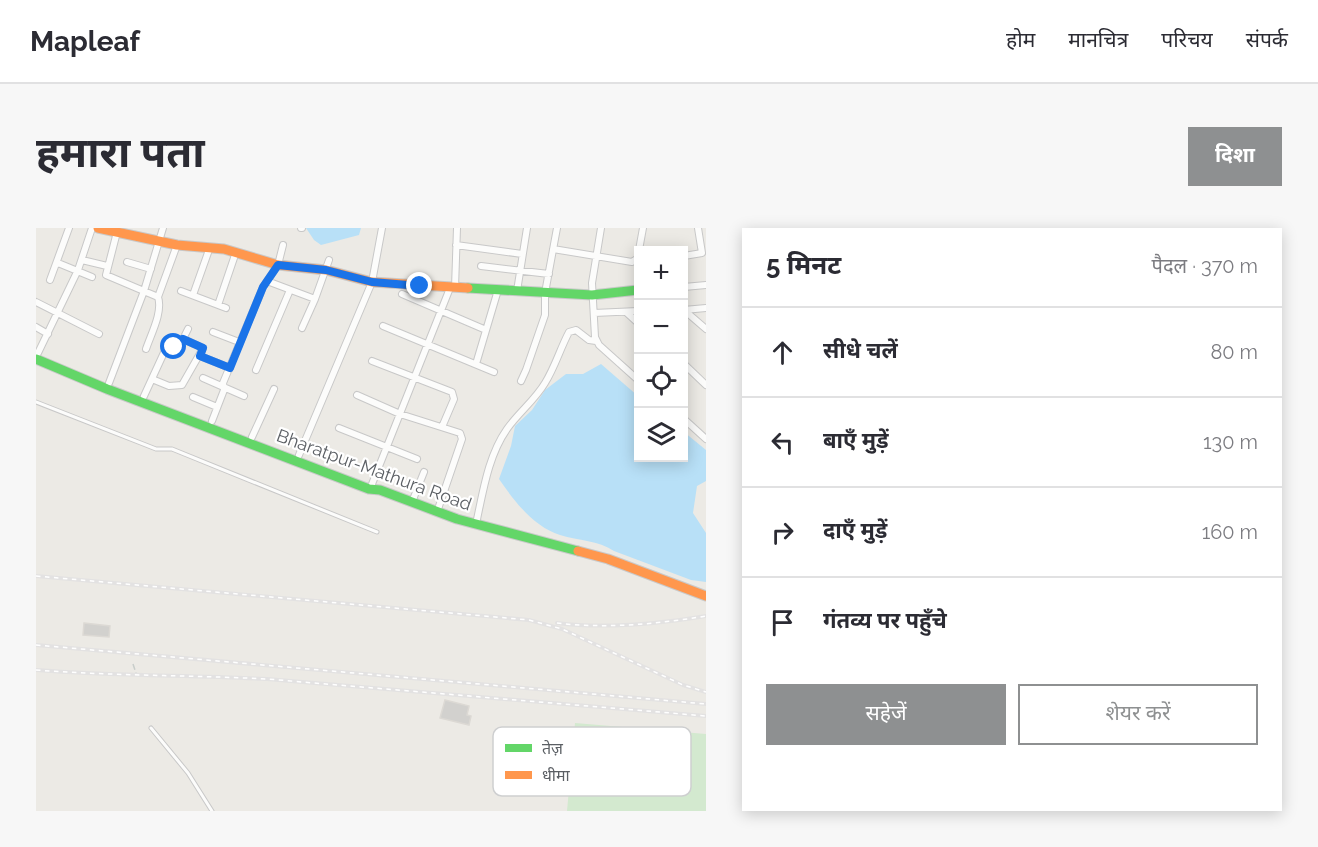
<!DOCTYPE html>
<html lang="hi">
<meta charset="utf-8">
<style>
:root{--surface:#fff;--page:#f7f7f7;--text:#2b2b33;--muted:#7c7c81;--line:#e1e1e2;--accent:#8e9091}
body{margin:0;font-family:Raleway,"Noto Sans Devanagari",sans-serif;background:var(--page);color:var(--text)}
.controls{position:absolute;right:18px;top:18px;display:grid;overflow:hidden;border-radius:0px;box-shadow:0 3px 15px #0003}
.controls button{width:54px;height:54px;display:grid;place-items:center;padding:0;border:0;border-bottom:2px solid var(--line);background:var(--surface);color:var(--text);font:30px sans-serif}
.stop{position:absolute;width:18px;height:18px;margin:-14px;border:4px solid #1a73e8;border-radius:50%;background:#fff}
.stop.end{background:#1a73e8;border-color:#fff;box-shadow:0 2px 6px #0008}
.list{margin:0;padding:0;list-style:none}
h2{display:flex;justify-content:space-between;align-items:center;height:78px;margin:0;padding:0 24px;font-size:26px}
h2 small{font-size:20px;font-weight:400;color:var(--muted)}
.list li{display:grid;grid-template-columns:39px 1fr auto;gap:18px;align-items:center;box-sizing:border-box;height:90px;padding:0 24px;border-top:2px solid var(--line)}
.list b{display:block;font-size:22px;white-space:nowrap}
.list em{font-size:20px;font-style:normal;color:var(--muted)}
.actions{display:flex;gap:12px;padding:18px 24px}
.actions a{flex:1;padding:14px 0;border:2px solid var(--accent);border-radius:0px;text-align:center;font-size:21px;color:var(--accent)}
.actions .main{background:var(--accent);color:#fff}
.icon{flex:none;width:33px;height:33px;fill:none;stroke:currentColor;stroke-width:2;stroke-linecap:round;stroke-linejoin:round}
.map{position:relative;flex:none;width:670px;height:583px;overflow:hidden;border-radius:0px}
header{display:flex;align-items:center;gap:36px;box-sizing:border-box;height:84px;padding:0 30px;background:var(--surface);border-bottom:2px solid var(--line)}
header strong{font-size:28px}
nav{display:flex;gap:33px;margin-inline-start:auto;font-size:21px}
.intro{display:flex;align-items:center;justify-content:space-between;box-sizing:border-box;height:144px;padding:0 36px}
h1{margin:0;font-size:42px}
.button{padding:15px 27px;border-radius:0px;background:var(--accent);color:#fff;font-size:21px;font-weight:700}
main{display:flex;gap:36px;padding:0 36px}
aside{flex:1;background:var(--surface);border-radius:0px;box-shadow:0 3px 15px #0003}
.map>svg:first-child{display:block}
.green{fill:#d3e9cf}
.water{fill:#b8e0f7}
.building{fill:#d2d1ce;stroke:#dcd9d4;stroke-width:1.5}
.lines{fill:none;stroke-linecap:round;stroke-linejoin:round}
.lane-casing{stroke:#c8c8c8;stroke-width:5}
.street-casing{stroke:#c8c8c8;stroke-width:8}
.fast-casing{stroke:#c9c9c9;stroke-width:11}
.slow-casing{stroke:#c9c9c9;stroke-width:11}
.path{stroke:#c8cdca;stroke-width:1.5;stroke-dasharray:6 3;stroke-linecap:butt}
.lane{stroke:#fcfcfb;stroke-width:3}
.street{stroke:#fcfcfb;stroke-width:6}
.fast{stroke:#63d668;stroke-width:9}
.slow{stroke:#ff974d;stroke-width:9}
.rail-casing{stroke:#e3e2e2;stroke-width:4}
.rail{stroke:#fff;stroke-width:1.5;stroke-dasharray:4.5;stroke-linecap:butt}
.route{stroke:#1a73e8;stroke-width:8}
.labels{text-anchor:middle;stroke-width:4.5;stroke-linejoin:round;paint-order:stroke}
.street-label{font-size:18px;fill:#5b5f64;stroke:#fff}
.key{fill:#fff;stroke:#cecfd0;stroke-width:1.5}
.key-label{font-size:16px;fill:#5b5f64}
</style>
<header>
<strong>Mapleaf</strong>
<nav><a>होम</a><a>मानचित्र</a><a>परिचय</a><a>संपर्क</a></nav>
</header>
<div class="intro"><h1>हमारा पता</h1><a class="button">दिशा</a></div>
<main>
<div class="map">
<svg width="670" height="583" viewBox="0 0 670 583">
<rect width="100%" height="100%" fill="#eceae5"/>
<path class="green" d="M539,495l131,11v77h-139z"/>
<path class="water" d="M270,0h55l-2,7 -38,10 -7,-5z
M565,136l37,32v62h46v-26l22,18v31l-9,5 -4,27 13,20v49l-15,-2 -77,-29c-16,-11 -35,-10 -54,-16 -26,-8 -46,-34 -61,-56l12,-33 4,-20 17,-16 13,-20 21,-16h17z"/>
<path class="building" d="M48,395l26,3 -1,11 -26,-2z
M409,472l24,6 -2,9 4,1 -2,9 -29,-7z"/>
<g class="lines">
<g class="lane-casing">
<path id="lane" d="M0,174l120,47h16l205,83
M115,500l37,45 24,38"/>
</g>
<g class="street-casing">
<path id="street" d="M265,0h1
M565,0l-9,55 3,54 4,8 39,35
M81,4l-11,43 52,22c5,15 -7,37 -12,52
M420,17l66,9
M517,21l79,13 6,-4v-5
M603,22l4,-22
M648,28l18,-3 -4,-25
M46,32l25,6
M91,34l24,7
M22,35l34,14
M445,38l68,8
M14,52l19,-52
M231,53l48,18
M648,59l22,-2
M419,60l2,-60
M145,63l45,17
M481,63l10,-63
M366,66l84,36
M157,67l17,-48
M122,69l19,-52
M0,74l63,32
M182,77l18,-53
M648,82l22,19
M648,82l22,-2
M590,84l12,11
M558,85l44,-2
M347,98l111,46
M0,99l12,7
M266,100l13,-29 14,-39
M177,104l26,10
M2,125l40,-83 14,-42
M164,128l30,12
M336,133l80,31 2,7 -12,28
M440,136l22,-74
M648,136l22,21
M220,142l34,-80
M167,150l41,18
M116,151l17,7 13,-1 20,-35 1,-2 -20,-9 5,-10
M485,153l5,-11 19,-55v-22l12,-65
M73,155l35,-92 19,-63
M321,167l43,19 60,19 2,6 -25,73
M108,168l23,-50h12l4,-7
M157,169l24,10
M648,191l22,20
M176,193l12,-31 -1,-7 40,-96 15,-22 5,-20
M303,200l78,31
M216,209l22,-48
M263,227l73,-173 10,-54
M336,256l78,-196
M376,274l12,-30
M440,296c7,-32 12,-68 31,-95 12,-17 28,-29 38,-46 10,-16 15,-34 24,-51l7,-2 13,10 7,1"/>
</g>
<g class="fast-casing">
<path id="fast" d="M432,60l124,7 46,-5
M0,131l71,30 262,100 11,1 77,29 121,32"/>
</g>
<g class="slow-casing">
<path id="slow" d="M62,0l79,17 47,4 54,16 48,5 46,12 96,6
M542,323l30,8 98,37"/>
</g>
<path class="path" d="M97,436l3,9"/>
<use href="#lane" class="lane"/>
<use href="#street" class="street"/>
<use href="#fast" class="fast"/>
<use href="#slow" class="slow"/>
<g class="rail-casing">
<path id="rail" d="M0,348l493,44 33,9 121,56 23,7
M521,395c48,6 101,1 149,-7
M0,417l670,59
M0,442c77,6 154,5 231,9l439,37"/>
</g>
<use href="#rail" class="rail"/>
</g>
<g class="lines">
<path class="route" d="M138,119l5,-1 4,-7 20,9 -3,8 30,12 33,-81 15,-22 48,5 46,12 48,4"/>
</g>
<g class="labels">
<g class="street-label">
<text transform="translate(338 242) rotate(20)" y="6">Bharatpur-Mathura Road</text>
</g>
</g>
<rect x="457" y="499" width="198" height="69" rx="9" class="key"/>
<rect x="469" y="516" width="27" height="8" fill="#63d668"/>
<rect x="469" y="543" width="27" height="8" fill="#ff974d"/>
<g class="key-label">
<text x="506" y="526">तेज़</text>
<text x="506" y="553">धीमा</text>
</g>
</svg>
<div class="controls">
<button>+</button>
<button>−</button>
<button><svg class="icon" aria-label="locate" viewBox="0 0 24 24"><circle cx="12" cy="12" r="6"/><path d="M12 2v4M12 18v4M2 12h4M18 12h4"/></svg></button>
<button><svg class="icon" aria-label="layers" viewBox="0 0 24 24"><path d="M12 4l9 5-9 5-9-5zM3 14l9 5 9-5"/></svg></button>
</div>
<div class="stop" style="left:138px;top:119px"></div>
<div class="stop end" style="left:384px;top:58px"></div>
</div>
<aside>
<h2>5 मिनट<small>पैदल · 370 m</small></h2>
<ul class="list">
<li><svg class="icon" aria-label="ahead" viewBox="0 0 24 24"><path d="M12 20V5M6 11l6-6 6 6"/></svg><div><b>सीधे चलें</b></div><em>80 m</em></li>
<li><svg class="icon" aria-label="left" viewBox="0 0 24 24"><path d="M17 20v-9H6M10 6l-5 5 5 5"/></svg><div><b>बाएँ मुड़ें</b></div><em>130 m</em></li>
<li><svg class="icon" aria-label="right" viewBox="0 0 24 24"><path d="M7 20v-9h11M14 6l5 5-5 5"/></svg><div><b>दाएँ मुड़ें</b></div><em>160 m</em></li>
<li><svg class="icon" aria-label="arrive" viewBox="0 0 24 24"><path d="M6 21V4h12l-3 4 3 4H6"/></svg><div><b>गंतव्य पर पहुँचे</b></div></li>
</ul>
<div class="actions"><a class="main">सहेजें</a><a>शेयर करें</a></div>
</aside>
</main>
